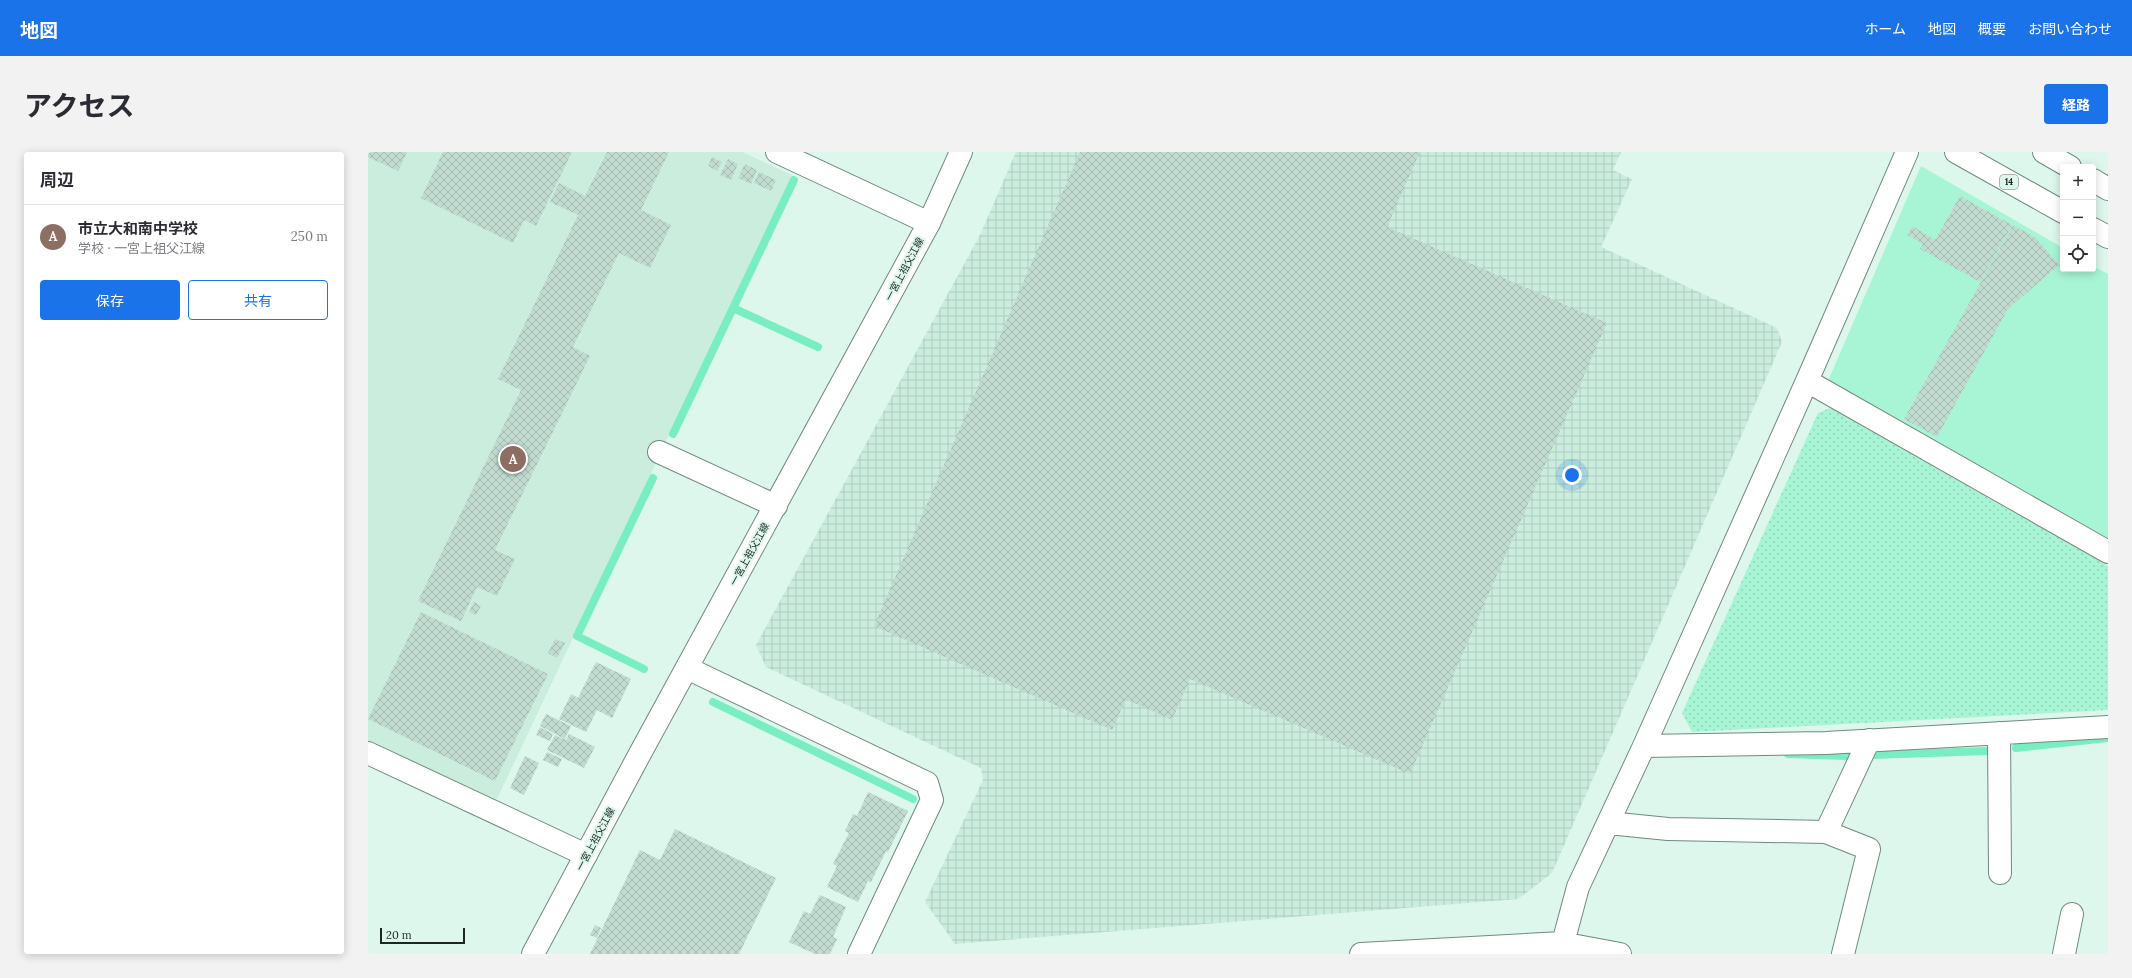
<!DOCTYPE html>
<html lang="ja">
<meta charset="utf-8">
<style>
:root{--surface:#fff;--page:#f2f2f3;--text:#2b2b33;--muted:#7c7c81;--line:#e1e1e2;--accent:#1a73e8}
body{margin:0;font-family:Lora,"Noto Sans JP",serif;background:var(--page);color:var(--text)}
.controls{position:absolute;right:12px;top:12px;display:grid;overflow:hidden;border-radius:4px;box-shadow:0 2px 10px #0003}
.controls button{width:36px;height:36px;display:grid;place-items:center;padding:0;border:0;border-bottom:1px solid var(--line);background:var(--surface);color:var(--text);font:20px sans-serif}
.scale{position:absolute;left:12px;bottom:10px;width:85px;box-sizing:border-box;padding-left:4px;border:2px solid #1c2622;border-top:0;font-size:11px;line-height:14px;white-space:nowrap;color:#1c2622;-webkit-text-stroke:3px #ddf7ec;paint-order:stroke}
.you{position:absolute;left:1204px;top:323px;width:14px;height:14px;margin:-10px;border:3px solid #fff;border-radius:50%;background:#1a73e8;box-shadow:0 0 0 6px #1a73e833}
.badge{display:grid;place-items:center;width:26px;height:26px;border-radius:50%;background:var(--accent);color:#fff;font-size:13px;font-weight:700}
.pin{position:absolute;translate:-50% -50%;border:2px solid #fff;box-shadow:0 1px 4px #0006}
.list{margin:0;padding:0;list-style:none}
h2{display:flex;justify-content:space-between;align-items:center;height:52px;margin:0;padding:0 16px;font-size:17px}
h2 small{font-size:13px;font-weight:400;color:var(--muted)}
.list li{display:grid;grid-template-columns:26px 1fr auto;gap:12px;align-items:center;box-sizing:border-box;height:64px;padding:0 16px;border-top:1px solid var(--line)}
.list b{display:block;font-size:15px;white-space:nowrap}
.list p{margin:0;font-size:13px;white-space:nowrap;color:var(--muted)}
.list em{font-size:13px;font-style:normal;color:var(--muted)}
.actions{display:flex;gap:8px;padding:12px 16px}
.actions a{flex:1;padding:9px 0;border:1px solid var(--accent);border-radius:4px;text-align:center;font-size:14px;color:var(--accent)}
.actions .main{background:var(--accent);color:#fff}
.icon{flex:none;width:22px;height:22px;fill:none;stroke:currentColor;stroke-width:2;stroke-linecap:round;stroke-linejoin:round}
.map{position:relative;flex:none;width:1740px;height:802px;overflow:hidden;border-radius:4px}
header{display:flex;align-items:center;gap:24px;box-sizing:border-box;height:56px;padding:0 20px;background:var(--accent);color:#fff}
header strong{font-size:19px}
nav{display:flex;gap:22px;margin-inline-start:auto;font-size:14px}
.intro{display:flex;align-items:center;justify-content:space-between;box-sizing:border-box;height:96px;padding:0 24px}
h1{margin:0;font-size:28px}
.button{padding:10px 18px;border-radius:4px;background:var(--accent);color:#fff;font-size:14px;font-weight:700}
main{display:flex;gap:24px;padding:0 24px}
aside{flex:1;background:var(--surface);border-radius:4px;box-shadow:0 2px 10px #0003}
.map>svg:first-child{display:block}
.built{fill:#caedde}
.industrial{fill:url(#industrial-grid)}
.grass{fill:url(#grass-dots)}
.pitch{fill:#a7f5d5}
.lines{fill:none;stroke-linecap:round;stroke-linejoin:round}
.stream{stroke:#7aeec3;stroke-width:8}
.building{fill:url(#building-cross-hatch)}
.minor-casing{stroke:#71897f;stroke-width:24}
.major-casing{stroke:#71897f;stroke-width:24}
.minor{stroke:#fff;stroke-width:22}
.major{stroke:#fff;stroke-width:22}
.labels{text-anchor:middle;stroke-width:4;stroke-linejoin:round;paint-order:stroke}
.shield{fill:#ddf7ec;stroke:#56655f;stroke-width:1}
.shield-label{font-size:9px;font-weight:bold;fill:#1c2622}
.street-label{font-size:10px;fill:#1c2622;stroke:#ddf7ec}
</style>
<header>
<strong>地図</strong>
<nav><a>ホーム</a><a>地図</a><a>概要</a><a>お問い合わせ</a></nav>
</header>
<div class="intro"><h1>アクセス</h1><a class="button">経路</a></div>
<main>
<aside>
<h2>周辺<small></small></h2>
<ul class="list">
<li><span class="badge" style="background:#8d6e63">A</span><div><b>市立大和南中学校</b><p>学校 · 一宮上祖父江線</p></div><em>250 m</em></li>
</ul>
<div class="actions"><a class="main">保存</a><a>共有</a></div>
</aside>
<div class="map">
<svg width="1740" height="802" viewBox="0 0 1740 802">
<defs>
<pattern id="industrial-grid" width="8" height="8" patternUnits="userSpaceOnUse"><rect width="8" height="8" fill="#caedde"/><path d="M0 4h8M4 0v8" fill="none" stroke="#adcbbe"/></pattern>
<pattern id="grass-dots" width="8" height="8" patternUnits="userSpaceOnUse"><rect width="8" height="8" fill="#a7f5d5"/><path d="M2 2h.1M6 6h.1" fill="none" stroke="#8fd2b7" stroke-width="1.8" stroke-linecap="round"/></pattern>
<pattern id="building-cross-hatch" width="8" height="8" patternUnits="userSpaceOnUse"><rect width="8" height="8" fill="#c2dbd0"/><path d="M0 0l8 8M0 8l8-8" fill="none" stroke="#a6bcb2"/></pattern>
</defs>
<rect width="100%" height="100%" fill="#ddf7ec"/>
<path class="built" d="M0,0h374l50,23 -296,626 -128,-59z"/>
<path class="industrial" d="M648,0h605l-8,18 19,9 -31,68 176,81 5,14 -230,531 -34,26 -563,45 -30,-42 58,-122 -2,-12 -215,-101 -10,-22 224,-410z"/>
<path class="grass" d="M1462,256l278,158v144l-416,22 -10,-19 136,-300z"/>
<path class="pitch" d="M1553,14l142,82v21h30v-3l15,8v264l-280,-157z"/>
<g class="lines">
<path class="stream" d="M365,156l85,39
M305,282l121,-254
M276,517l-67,-33 76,-158
M345,550l200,97
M1648,596l92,-10
M1420,602l59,2
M1503,603l116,-4"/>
</g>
<path class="building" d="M0,0h39l-9,19 -30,-14z
M75,0h129l-36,74 -12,-6 -11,23 -92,-45z
M239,0h62l-28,58 30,15 -21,43 -31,-15 -46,94 17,9 -95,194 20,9 -18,37 -20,-9 -16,34 -43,-20 103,-211 -23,-11 80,-164 -28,-13 9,-19 26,13z
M712,0h340l-33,75 220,96 -197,451 -220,-95 -18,41 -46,-21 -14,31 -238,-104z
M344,5l10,5 -5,9 -9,-5z
M360,7l10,5 -7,16 -11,-5z
M377,12l12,6 -6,14 -13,-6z
M391,20l17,8 -5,11 -17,-8z
M1592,44l52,29 -32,57 -60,-33 3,-5 -16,-9 5,-9 23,14z
M1645,73l23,13 23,27 -51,44 -71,128 -33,-18z
M106,450l7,4 -5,9 -7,-3z
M53,460l127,62 -53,107 -127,-62z
M187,487l10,4 -8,15 -9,-5z
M228,510l35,17 -19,39 -15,-8 -11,22 -27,-13 12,-25 7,4z
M178,562l25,12 -6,13 -25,-13z
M172,575l13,7 -3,7 -14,-6z
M201,582l26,13 -11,21 -37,-18 8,-15 11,5z
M179,600l15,7 -4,8 -15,-7z
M157,604l14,7 -15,32 -14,-7z
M500,640l40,19 -20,41 -2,-1 -15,31 -3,-1 -10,21 -31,-15 10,-21 -4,-2 16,-31 -4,-2 8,-17 4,2z
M307,677l101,49 -37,76h-149l50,-104 20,10z
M452,743l26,12 -13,30 4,2 -7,15h-15l-26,-12 15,-31 6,3z
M227,773l6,3 -4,10 -7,-3z"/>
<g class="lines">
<g class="minor-casing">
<path id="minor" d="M409,0l152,71
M1439,229l301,171
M291,300l117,54
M319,516l240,115 5,17 -73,154
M1631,581l1,140
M1276,594l182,-3 282,-16
M0,601l218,102
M1240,671l60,6 158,3 43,17 -26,105
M1458,680l43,-92
M993,802l200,-11 59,11
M1192,802l18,-67 66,-141 163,-365 100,-229
M1696,802l8,-40"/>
</g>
<g class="major-casing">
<path id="major" d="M1588,0l107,60
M1676,0l26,15
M1725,28l15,9
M1725,77l15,8
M165,802l103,-193 293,-538 32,-71"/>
</g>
<use href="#minor" class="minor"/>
<use href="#major" class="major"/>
</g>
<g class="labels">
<rect class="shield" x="1632" y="23" width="18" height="14" rx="3"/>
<g class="shield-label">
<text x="1641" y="33">14</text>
</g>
<g class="street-label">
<text transform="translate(536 117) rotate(-62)" y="4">一宮上祖父江線</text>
<text transform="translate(381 402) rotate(-61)" y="4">一宮上祖父江線</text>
<text transform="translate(227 687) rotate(-62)" y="4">一宮上祖父江線</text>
</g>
</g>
</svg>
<div class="controls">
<button>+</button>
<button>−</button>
<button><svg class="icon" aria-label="locate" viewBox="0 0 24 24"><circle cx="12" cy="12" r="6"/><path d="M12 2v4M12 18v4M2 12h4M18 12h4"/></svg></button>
</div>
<div class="scale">20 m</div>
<div class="you"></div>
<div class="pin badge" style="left:145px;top:307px;background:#8d6e63">A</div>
</div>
</main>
